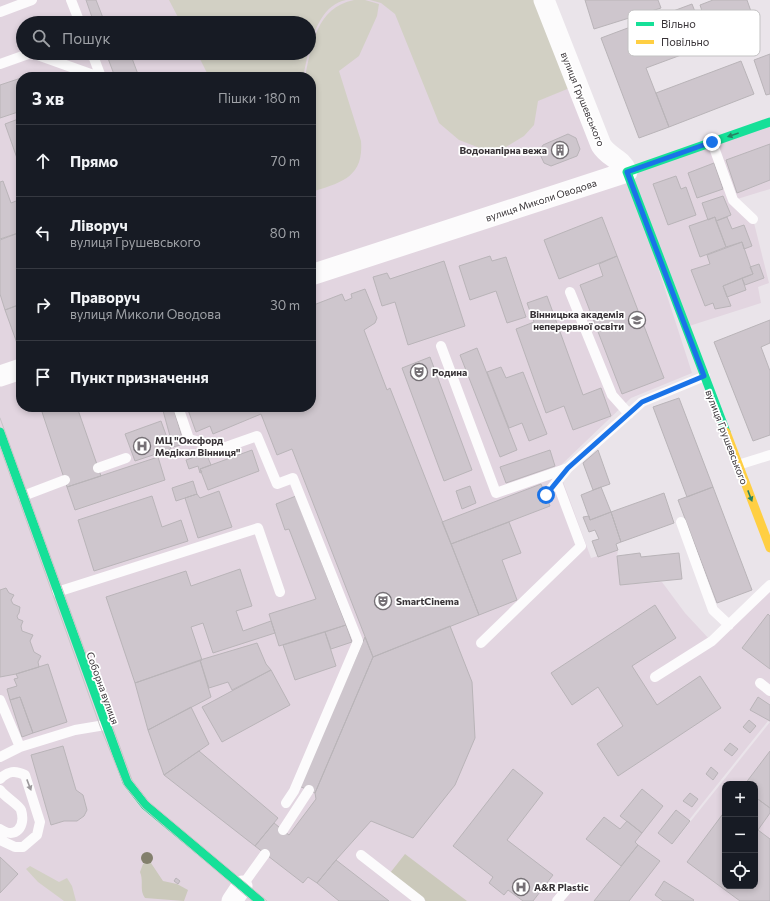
<!DOCTYPE html>
<html lang="uk">
<meta charset="utf-8">
<style>
:root{--surface:#171b24;--page:#20242c;--text:#f1f3f6;--muted:#9ea1a6;--line:#363941}
body{margin:0;font-family:Commissioner,sans-serif;background:var(--page);color:var(--text)}
.controls{position:absolute;right:12px;bottom:12px;display:grid;overflow:hidden;border-radius:8px;box-shadow:0 2px 6px #0003}
.controls button{width:36px;height:36px;display:grid;place-items:center;padding:0;border:0;border-bottom:1px solid var(--line);background:var(--surface);color:var(--text);font:20px sans-serif}
.stop{position:absolute;width:12px;height:12px;margin:-9px;border:3px solid #1a73e8;border-radius:50%;background:#fff}
.stop.end{background:#1a73e8;border-color:#fff;box-shadow:0 1px 4px #0008}
.list{margin:0;padding:0;list-style:none}
h2{display:flex;justify-content:space-between;align-items:center;height:52px;margin:0;padding:0 16px;font-size:17px}
h2 small{font-size:13px;font-weight:400;color:var(--muted)}
.list li{display:grid;grid-template-columns:26px 1fr auto;gap:12px;align-items:center;box-sizing:border-box;height:72px;padding:0 16px;border-top:1px solid var(--line)}
.list b{display:block;font-size:15px;white-space:nowrap}
.list p{margin:0;font-size:13px;white-space:nowrap;color:var(--muted)}
.list em{font-size:13px;font-style:normal;color:var(--muted)}
.icon{flex:none;width:22px;height:22px;fill:none;stroke:currentColor;stroke-width:2;stroke-linecap:round;stroke-linejoin:round}
.map{position:relative;flex:none;width:770px;height:901px;overflow:hidden}
.search{position:absolute;background:var(--surface);box-shadow:0 2px 6px #0003;left:16px;top:16px;width:300px;height:44px;display:flex;align-items:center;gap:10px;box-sizing:border-box;padding:0 14px;border-radius:22px;color:var(--muted);font-size:15px}
.panel{position:absolute;background:var(--surface);box-shadow:0 2px 6px #0003;left:16px;top:72px;width:300px;height:340px;border-radius:16px}
.map>svg:first-child{display:block}
.built{fill:#e2d5e0;fill-rule:evenodd}
.green{fill:#d2d0c4}
.forest{fill:#cbc9bb}
.building{fill:#cec6cd;stroke:#b9b4b8}
.lines{fill:none;stroke-linecap:round;stroke-linejoin:round}
.lane{stroke:#fcfbfc;stroke-width:10}
.street{stroke:#fcfbfc;stroke-width:21}
.fast{stroke:#16e098;stroke-width:9}
.slow{stroke:#ffcf43;stroke-width:9}
.tram{stroke:#c6c5c6;stroke-width:1}
.tree{fill:#83806d}
.oneway{fill:#298163}
.oneway2{fill:#9a979a}
.route{stroke:#1a73e8;stroke-width:5}
.labels{text-anchor:middle;stroke-width:3.5;stroke-linejoin:round;paint-order:stroke}
.street-label{font-size:10px;fill:#383337;stroke:#fff}
.poi-label{font-size:10px;font-weight:bold;fill:#383337;stroke:#fff;text-anchor:start}
.key{fill:#fff;stroke:#c3c2c3;stroke-width:1}
.key-label{font-size:11px;fill:#383337}
</style>
<div class="map">
<svg width="770" height="901" viewBox="0 0 770 901">
<rect width="100%" height="100%" fill="#eae4ea"/>
<path class="built" d="M0,0h544l57,145 26,27 143,-50v67l-36,11 19,19 16,64 -11,4 3,16 -75,24 -56,-146 62,192 -61,25 -73,70 33,90 27,-8 -1,6 3,29 42,-3 23,31 26,28 59,-58v139l-2,-1 -79,99 1,1 -23,30 103,-129v179h-770zM23,23h286v30h-286zM21,77h290v330h-290zM725,784h30v102h-30zM627,821l7,21 -14,-13z"/>
<path class="green" d="M169,0h177c-22,4 -32,30 -37,50v-27h-128z
M354,0h11l14,4 -2,12 -18,40 -20,15 22,70c3,37 -21,42 -50,51v-115h-6c7,-33 11,-69 49,-77z
M370,0h174l33,85 -39,16 -4,24 -10,11 -18,11 -21,3 -26,-10 -20,-17 -44,-109 -14,-11z
M197,53h111l-5,24h-94z
M30,866l29,16 8,-4 5,8 4,15h-12l-26,-19 -12,-13z"/>
<path class="forest" d="M405,854l62,47h-41l-36,-28z
M147,862l4,1 12,18 14,3 11,6 -4,11 -39,-3c-6,-8 -1,-17 -5,-26l3,-8z"/>
<path class="building" d="M86,0h10l9,23h-11z
M585,0h73l3,8 -67,21z
M713,0h34l7,20 -44,15 -10,-30z
M692,4l16,41 -62,23 23,59 -30,11 -38,-100z
M106,53h24l9,24h-24z
M770,54v40l-4,1 -12,-35z
M741,61l13,33 -85,33 -13,-34z
M21,78v33l-21,7v-33z
M21,118v42l-3,1 -13,-37z
M568,134l8,4 4,11 -3,7 -26,10 -7,-3 -5,-11 4,-7z
M770,144v36l-33,13 -11,-33z
M714,163l9,26 -26,9 -9,-25z
M676,176l5,13 5,-2 10,28 -28,10 -15,-41z
M3,181l8,22 10,-4v33l-21,7v-57z
M723,196l8,19 -15,6 -1,-4 -7,3 -6,-17z
M602,217l15,39 -58,23 -15,-39z
M715,217l11,30 -26,10 -11,-31z
M727,217l5,12 12,-4 8,21 -8,3 -2,-7 -16,5 -10,-26z
M21,232v72l-16,6 -5,-16v-54z
M742,242l11,32 -30,12 8,20 -16,3 -2,-6 -8,3 -14,-36 19,-6 -3,-9z
M490,256l2,5 14,-4 20,60 -19,6 -11,-32 -26,9 -11,-34z
M617,256l47,122 -42,16 -42,-109 23,-9 -4,-12z
M444,261l21,65 -57,19 -13,-43 -13,4 -9,-29 14,-4 3,6z
M759,264l5,14 -19,7 -3,-7 11,-4 -3,-7z
M742,278l4,12 -19,7 -4,-11z
M365,289l12,29 -2,5 -11,7 23,60 3,-2 89,227 -106,42 -81,-208 -15,6 -16,-41 -48,20 -3,-8 -14,6 -9,-25h124v-101l31,-12 3,7 7,-3 -1,-4z
M547,296l36,99 18,-7 10,28 -38,14 -9,-24 -18,7 -30,-84 18,-7 -7,-19z
M21,304v44l-3,-2 -13,-36z
M770,320v23l-9,4 9,24v64l-17,6 -39,-99z
M477,348l40,102 -17,7 -40,-102z
M430,357l42,113 -28,11 -42,-113z
M501,367l5,11 17,-6 24,62 -18,7 -7,-18 -13,5 -22,-56z
M679,398l34,89 -26,10 -34,-90z
M40,407h16l-14,5z
M56,407h21l24,69 -34,11 -25,-75z
M162,407h11l11,37 -11,3z
M161,421l10,28 -36,12 -10,-27z
M252,450l7,21 -51,19 -8,-21z
M550,450l5,16 -49,17 -6,-16z
M598,450l12,34 -17,6 -10,-27z
M206,453l5,12 -11,4 2,3 -2,1 -2,-7 -9,3 -3,-9z
M158,457l7,23 -90,30 -8,-23z
M193,481l4,13 -21,7 -4,-13z
M541,484l9,22 -99,38 -9,-22z
M470,486l6,17 -14,6 -6,-18z
M601,487l10,25 -21,8 -9,-25z
M713,487l39,103 -35,13 -39,-103z
M219,491l13,36 -34,11 -13,-40 12,-4 3,4z
M664,493l10,30 -53,19 -10,-30z
M152,496l10,31 19,-7 7,21 -94,30 -16,-51z
M296,496l50,129 -67,21 -10,-32 47,-15 -27,-70 -4,1 -9,-26z
M611,512l10,30 -5,2 2,6 -20,7 -6,-16 7,-2 -4,-9 -6,2 -6,-15 6,-1 1,4z
M509,522l12,31 -19,7 15,40 -38,15 -28,-71z
M640,553l1,4 38,-4 3,26 -62,6 -3,-29z
M240,569l12,37 -16,5 7,20 28,-10 4,12 -62,20 -10,-30 -12,4 11,33 -67,23 -29,-86 80,-26 5,15z
M6,588l3,5 5,2 -3,5 2,4 7,3 -1,6 -2,3 1,3 5,2 -2,5 1,5 11,4 -3,6 4,11 7,4 -3,6 1,5 -23,7 -16,3v-87z
M655,605l21,33 -44,28 25,39 43,-29 21,32 -103,68 -21,-32 26,-18 -25,-39 -26,18 -21,-32z
M768,614l2,2v53l-28,-21z
M346,625l6,17 -21,7 -6,-17z
M450,626l22,56 3,56 -20,47 -42,53 -42,-17 -35,39 -19,23 -9,-6 -5,6 -48,-37 19,-23 15,12 27,-36 -1,-6 58,-136z
M325,632l11,34 -41,14 -12,-35z
M365,637l8,20 -58,136 -16,-7z
M257,643l9,21 5,6 -39,20 -4,-8 -19,6 -9,-28z
M200,660l11,37 -63,33 -13,-47z
M48,664l19,58 -34,11 -13,-36 -10,3 -3,-11 10,-3 -3,-7 4,-1 -2,-4z
M271,670l19,35 -68,37 -20,-35z
M20,697l13,36 -11,4 -12,-37z
M758,697l12,8v16l-20,-11z
M191,707l18,37 -45,31 -16,-45z
M749,720l7,6 -6,7 -7,-6z
M730,743l8,6 -6,7 -8,-6z
M63,746l13,44 7,5 4,15 -3,6 -7,5h-13l-13,4 -20,-70z
M199,751l79,67 -23,28 -91,-71z
M770,751v57l-15,-11v-13h-10z
M711,767l7,6 -5,7 -7,-6z
M513,769l30,24 -36,47 46,35 -20,26h-10l-15,-11 -4,5 -15,-12 4,-6 -40,-31z
M642,789l21,17 -21,27 -22,-17z
M690,793l8,6 -6,8 -9,-6z
M755,797l15,11v5l-12,17 12,9v62h-30l-53,-39 38,-51v75h30z
M676,810l14,11 -18,23 -14,-11z
M604,817l16,12 7,-8 15,12 -7,9 3,3 -17,21 -35,-27z
M638,845l22,16 -31,40h-35z
M0,857l18,17 -18,19z
M336,860l53,41h-50l-22,-18z
M176,878l4,3 -2,3 -4,-3z
M664,881l30,19 -1,1h-30l-8,-6z"/>
<g class="lines">
<path class="lane" d="M71,0l9,23
M0,12l32,-12
M32,53l67,24
M92,53l9,24
M0,64l31,-11
M712,142l21,58 20,19
M570,292l42,103 17,19
M441,346l55,147 72,-25
M178,407l11,32 34,9 34,-12 20,48 16,-6 65,163 -64,150 -8,12
M738,465l32,-10
M98,468l28,-10
M546,495l22,-27 74,-66 63,-26
M23,496l42,-16
M681,522l32,88 16,15
M57,592l201,-64 22,64
M481,643l100,-97 -24,-64
M655,677l57,-36 58,-56
M760,683l10,8
M0,700l20,47
M0,757l20,-10 55,-17 30,-5
M0,779c8,-8 15,-9 25,-4l15,47 -3,13 -14,12h-8l-15,-7
M0,790c5,7 19,15 21,20 5,16 -5,30 -21,19
M283,830l26,-40
M361,855l59,46
M242,886l23,-32
M557,901l11,-13"/>
<path class="street" d="M311,275l316,-103c-7,-15 -18,-14 -26,-27l-57,-145
M0,376l21,-7
M232,901l10,-15"/>
<path class="fast" d="M0,432l127,350 18,23 115,96
M726,432l-99,-260 143,-50"/>
<path class="slow" d="M726,432l44,116"/>
<path class="tram" d="M0,418l132,362 17,22 118,99
M0,447l100,279 24,59 19,23 109,93"/>
</g>
<circle class="tree" cx="147" cy="858" r="6"/>
<defs><path id="oneway-solid" d="M-6-.8H1V-3.2L6.5 0L1 3.2V.8H-6Z"/></defs>
<g class="oneway">
<use href="#oneway-solid" transform="translate(733 135) rotate(161)"/>
<use href="#oneway-solid" transform="translate(750 496) rotate(69)"/>
</g>
<use class="oneway2" href="#oneway-solid" transform="translate(29 785) rotate(69)"/>
<g class="lines">
<path class="route" d="M546,495l22,-27 74,-66 62,-26 -77,-204 85,-30"/>
</g>
<defs>
<g id="building-ring" transform="scale(0.9)"><circle r="9.5" fill="#fff" stroke="#767176" stroke-width="1.5"/><path d="M-4-6H4V6H1V3H-1V6H-4ZM-2.5-4.3h1.7v1.8h-1.7ZM.8-4.3h1.7v1.8H.8ZM-2.5-1h1.7V.8h-1.7ZM.8-1h1.7V.8H.8Z" fill="#767176"/></g>
<g id="university-ring" transform="scale(0.9)"><circle r="9.5" fill="#fff" stroke="#767176" stroke-width="1.5"/><path d="M0-5L7-2L0 1L-7-2ZM-4 1L0 2.5L4 1V4Q0 6-4 4Z" fill="#767176"/></g>
<g id="theatre-ring" transform="scale(0.9)"><circle r="9.5" fill="#fff" stroke="#767176" stroke-width="1.5"/><path d="M-5-5.5Q0-4 5-5.5V0Q5 5 0 6Q-5 5-5 0ZM-3.3-2.5H-1v1.5H-3.3ZM1-2.5H3.3v1.5H1ZM-2.8 1Q0 5.5 2.8 1Z" fill="#767176"/></g>
<g id="hospital-ring" transform="scale(0.9)"><circle r="9.5" fill="#fff" stroke="#767176" stroke-width="1.5"/><path d="M-5-5h3v3.5h4V-5h3V5h-3V1.5h-4V5h-3Z" fill="#767176"/></g>
</defs>
<g fill-rule="evenodd">
<use href="#building-ring" x="560" y="150"/>
<use href="#university-ring" x="637" y="320"/>
<use href="#theatre-ring" x="419" y="372"/>
<use href="#hospital-ring" x="142" y="446"/>
<use href="#theatre-ring" x="383" y="601"/>
<use href="#hospital-ring" x="521" y="887"/>
</g>
<g class="labels">
<g class="street-label">
<text transform="translate(583 99) rotate(68)" y="4">вулиця Грушевського</text>
<text transform="translate(541 200) rotate(-18)" y="4">вулиця Миколи Оводова</text>
<text transform="translate(727 437) rotate(69)" y="4">вулиця Грушевського</text>
<text transform="translate(103 688) rotate(70)" y="4">Соборна вулиця</text>
</g>
<g class="poi-label">
<text x="547" y="154" text-anchor="end">Водонапірна вежа</text>
<text x="624" y="318" text-anchor="end">Вінницька академія<tspan x="624" dy="12">неперервної освіти</tspan></text>
<text x="432" y="376">Родина</text>
<text x="155" y="444">МЦ "Оксфорд<tspan x="155" dy="12">Медікал Вінниця"</tspan></text>
<text x="396" y="605">SmartCinema</text>
<text x="534" y="891">A&amp;R Plastic</text>
</g>
</g>
<rect x="628" y="10" width="132" height="46" rx="6" class="key"/>
<rect x="636" y="22" width="18" height="4" fill="#16e098"/>
<rect x="636" y="40" width="18" height="4" fill="#ffcf43"/>
<g class="key-label">
<text x="661" y="28">Вільно</text>
<text x="661" y="46">Повільно</text>
</g>
</svg>
<div class="controls">
<button>+</button>
<button>−</button>
<button><svg class="icon" aria-label="locate" viewBox="0 0 24 24"><circle cx="12" cy="12" r="6"/><path d="M12 2v4M12 18v4M2 12h4M18 12h4"/></svg></button>
</div>
<div class="stop" style="left:546px;top:495px"></div>
<div class="stop end" style="left:712px;top:142px"></div>
<div class="search"><svg class="icon" aria-label="search" viewBox="0 0 24 24"><circle cx="10" cy="10" r="6"/><path d="M15 15l6 6"/></svg>Пошук</div>
<section class="panel">
<h2>3 хв<small>Пішки · 180 m</small></h2>
<ul class="list">
<li><svg class="icon" aria-label="ahead" viewBox="0 0 24 24"><path d="M12 20V5M6 11l6-6 6 6"/></svg><div><b>Прямо</b></div><em>70 m</em></li>
<li><svg class="icon" aria-label="left" viewBox="0 0 24 24"><path d="M17 20v-9H6M10 6l-5 5 5 5"/></svg><div><b>Ліворуч</b><p>вулиця Грушевського</p></div><em>80 m</em></li>
<li><svg class="icon" aria-label="right" viewBox="0 0 24 24"><path d="M7 20v-9h11M14 6l5 5-5 5"/></svg><div><b>Праворуч</b><p>вулиця Миколи Оводова</p></div><em>30 m</em></li>
<li><svg class="icon" aria-label="arrive" viewBox="0 0 24 24"><path d="M6 21V4h12l-3 4 3 4H6"/></svg><div><b>Пункт призначення</b></div></li>
</ul>
</section>
</div>
